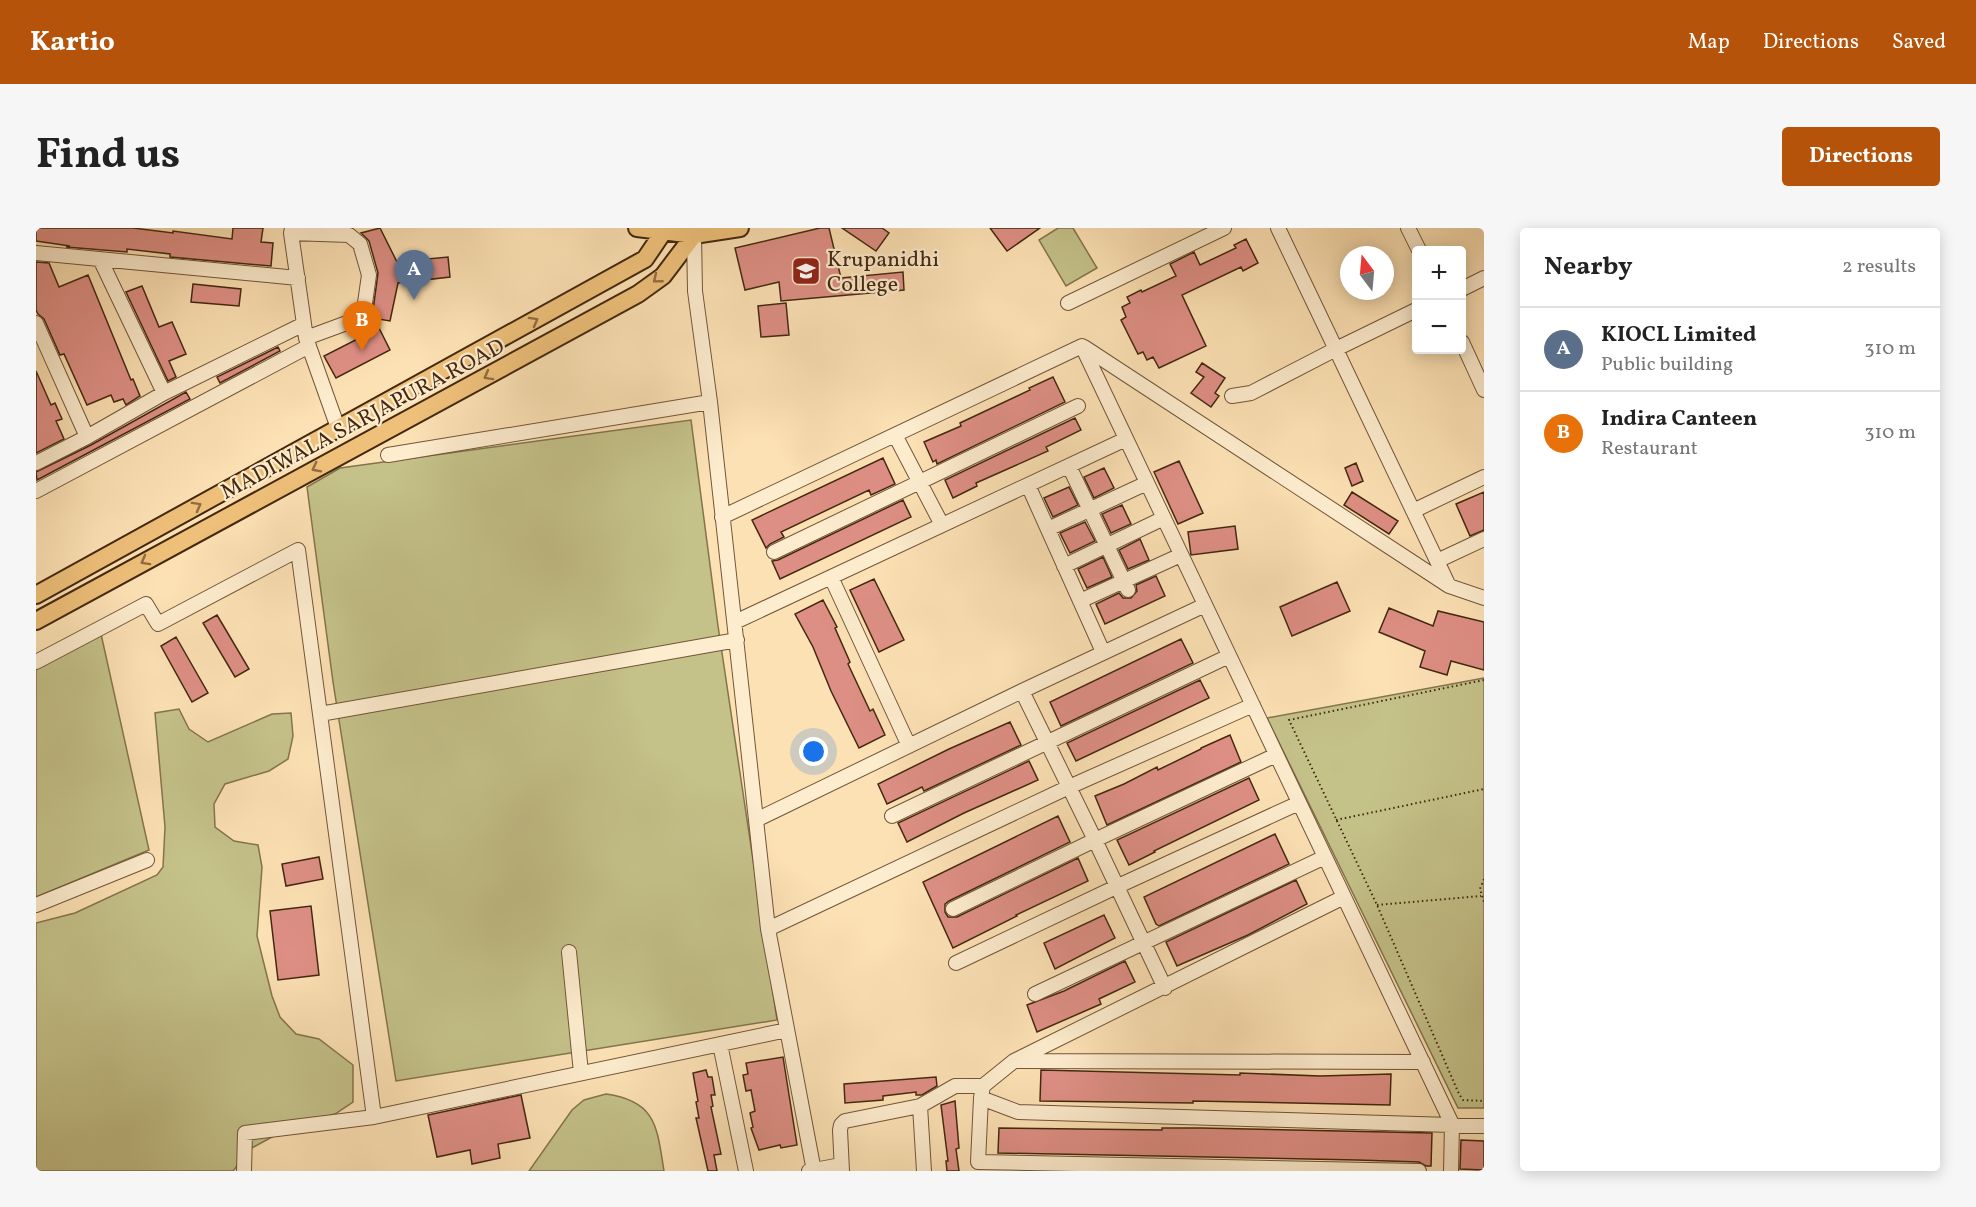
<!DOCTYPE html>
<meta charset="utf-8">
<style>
:root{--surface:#fff;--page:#f6f6f6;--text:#222;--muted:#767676;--line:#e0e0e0;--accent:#b45309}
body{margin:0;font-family:Vollkorn,serif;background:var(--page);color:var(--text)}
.controls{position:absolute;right:18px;top:18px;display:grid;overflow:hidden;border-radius:6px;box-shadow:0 3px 15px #0003}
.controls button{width:54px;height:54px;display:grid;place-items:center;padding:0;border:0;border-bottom:2px solid var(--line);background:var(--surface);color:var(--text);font:30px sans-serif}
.compass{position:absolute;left:1304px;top:18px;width:54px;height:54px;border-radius:50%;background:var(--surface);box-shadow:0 3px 15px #0003;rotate:344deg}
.you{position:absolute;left:778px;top:524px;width:21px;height:21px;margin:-15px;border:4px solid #fff;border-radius:50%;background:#1a73e8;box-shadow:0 0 0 9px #1a73e833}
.badge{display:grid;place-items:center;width:39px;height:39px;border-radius:50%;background:var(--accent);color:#fff;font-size:20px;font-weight:700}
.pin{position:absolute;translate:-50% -50px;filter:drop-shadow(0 2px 3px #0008)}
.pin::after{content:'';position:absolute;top:32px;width:21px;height:18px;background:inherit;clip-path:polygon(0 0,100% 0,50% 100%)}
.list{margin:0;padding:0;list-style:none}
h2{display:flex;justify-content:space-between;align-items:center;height:78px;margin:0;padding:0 24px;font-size:26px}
h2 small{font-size:20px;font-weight:400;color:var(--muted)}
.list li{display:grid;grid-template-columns:39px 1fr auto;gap:18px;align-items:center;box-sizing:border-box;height:84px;padding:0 24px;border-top:2px solid var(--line)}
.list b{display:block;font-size:22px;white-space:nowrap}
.list p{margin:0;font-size:20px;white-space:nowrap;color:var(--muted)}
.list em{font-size:20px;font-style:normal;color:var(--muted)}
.map{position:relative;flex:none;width:1448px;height:943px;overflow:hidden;border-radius:6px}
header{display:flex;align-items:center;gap:36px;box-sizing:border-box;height:84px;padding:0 30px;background:var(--accent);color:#fff}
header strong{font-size:28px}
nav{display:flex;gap:33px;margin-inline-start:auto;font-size:21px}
.intro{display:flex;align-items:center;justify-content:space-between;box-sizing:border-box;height:144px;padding:0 36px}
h1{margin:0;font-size:42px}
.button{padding:15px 27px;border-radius:6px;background:var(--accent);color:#fff;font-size:21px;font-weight:700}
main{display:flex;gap:36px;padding:0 36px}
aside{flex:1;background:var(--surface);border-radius:6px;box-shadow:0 3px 15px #0003}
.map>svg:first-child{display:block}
.green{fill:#c4c189;stroke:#84744c;stroke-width:1.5}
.building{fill:#de8f85;stroke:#43280f;stroke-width:1.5}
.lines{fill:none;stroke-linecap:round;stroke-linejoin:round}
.minor-casing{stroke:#715638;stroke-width:16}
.major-casing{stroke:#43280f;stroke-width:20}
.path{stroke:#43280f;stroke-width:2;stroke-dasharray:1.5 3;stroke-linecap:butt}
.minor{stroke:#fdecce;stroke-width:14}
.major{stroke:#eec07a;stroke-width:16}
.oneway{stroke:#906c3f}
.labels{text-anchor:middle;stroke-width:4.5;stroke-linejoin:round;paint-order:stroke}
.poi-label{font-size:22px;fill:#43280f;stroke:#fdecce;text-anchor:start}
.street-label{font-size:22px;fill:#43280f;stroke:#fdecce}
</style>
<header>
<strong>Kartio</strong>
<nav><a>Map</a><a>Directions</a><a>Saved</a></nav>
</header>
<div class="intro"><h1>Find us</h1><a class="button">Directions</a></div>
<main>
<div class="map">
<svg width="1448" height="943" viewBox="0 0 1448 943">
<rect width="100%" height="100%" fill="#fce1b4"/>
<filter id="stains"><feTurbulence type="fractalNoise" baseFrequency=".00333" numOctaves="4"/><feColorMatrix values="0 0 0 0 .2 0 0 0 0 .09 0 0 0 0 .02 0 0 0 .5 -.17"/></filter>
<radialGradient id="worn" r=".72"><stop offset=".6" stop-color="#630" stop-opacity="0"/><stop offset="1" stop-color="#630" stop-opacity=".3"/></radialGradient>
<path class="green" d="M1022,0h15l24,40 -31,18 -27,-46z
M655,192l27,206 59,394 -381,61 -63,-399 -26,-195 33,-19z
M65,406l48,216 -113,47v-229z
M1448,450v430h-26l-191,-390z
M143,481l10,20 19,13 64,-28 19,-1 2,23 -5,23 -19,12 -44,13 -11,20 1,23 19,14 24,4 4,22 -5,69 15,60 8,21 16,17 23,5 34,26v37l-18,12 -45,13 -40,22 -17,22h-197v-248l39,-10 82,-38 6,-8 2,-40 -10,-114z
M570,866c51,7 51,34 58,77h-135l43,-61 12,-10z"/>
<path class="building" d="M0,0h97l40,5v-2l59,8 1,-11h30l-2,14 12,1 -2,23 -101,-9v-3l-43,-5v3l-61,-5 4,-1 -34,-5z
M344,0l17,34 51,-5 2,20 -52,6 -8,38 -18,-3 6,-45 -9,-32 -8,-8z
M784,0h9l12,50 62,-6 1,18 -123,11 -2,-19 -34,8 -10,-42z
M806,0h40l7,5 -13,18z
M954,0h50l-33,23z
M1210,11l12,24 -15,8 -2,-4 -59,28 24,51 -47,22 -6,-11 -6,3 -4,-8 -5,2 -17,-34 5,-3 -4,-10 8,-4 -3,-6 14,-7 1,2 34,-16 -6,-12 24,-12 6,13 36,-17 -2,-3z
M0,34l13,1 10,24 29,-12 43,105 2,-1 7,17 -14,9 -3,-6 -9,3 -3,-7 -24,10 -23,-51 -4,1 -16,-36 -6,-5 -2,-4z
M157,56l48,5 -2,17 -48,-4z
M106,58l17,41 13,-5 14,32 -17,7 7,16 -8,4 -42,-89z
M750,75l3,32 -28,2 -3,-31z
M343,100l11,22 -54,28 -12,-22z
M242,119l2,4 -60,32 -3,-6z
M1166,135l23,15 -10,15 4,3 -8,11 -20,-14 13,-16 -8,-5z
M0,143l15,34 4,-2 7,16 -6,2 8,18 -28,14z
M1017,149l12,25 -128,62 -1,-4 -3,2 -9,-20 37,-16 -1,-3 70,-33 -1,-2z
M150,164l4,7 -153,81 -1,-8 55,-27z
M1039,190l6,12 -35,17 2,4 -72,32 1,3 -24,12 -8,-18z
M847,230l12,26 -24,11 -2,-5 -88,42 3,5 -14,7 -4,4 -14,-28z
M1143,233l24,52 -25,11 -24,-52z
M1320,235l7,18 -11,5 -7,-18z
M1068,240l10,20 -20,10 -10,-21z
M1033,259l9,18 -25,12 -9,-19z
M1316,264l46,29 -9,13 -45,-29z
M1448,264v38l-14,6 -14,-32z
M867,272l8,17 -131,62 -8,-18 6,-1z
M1086,277l9,19 -20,9 -9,-19z
M1049,294l10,19 -25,12 -10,-20z
M1199,298l3,23 -47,6 -3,-23z
M1104,311l9,21 -21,9 -9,-19z
M1067,329l9,20 -25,11 -9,-19z
M1120,348l9,20 -60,28 -9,-20 23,-11 4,5h8l6,-7 -1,-6z
M838,351l30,61 -25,12 -29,-62z
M1301,354l13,29 -58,25 -12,-29z
M787,372l14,27 -2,1 15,34 -2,2 22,47 3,-2 12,26 -26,13 -28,-57 -18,-44 -18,-33z
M1353,380l44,18 5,-15 46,11v48l-33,-9 -4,14 -27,-8 5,-16 -46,-19z
M181,387l32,54 -14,8 -32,-54z
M140,409l32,56 -16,9 -31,-56z
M1145,411l12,24 -132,63 -11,-24z
M1164,452l9,18 -133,63 -9,-18z
M974,494l11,23 -97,46 -2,-4 -35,17 -9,-20 71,-35z
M1194,507l11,27 -134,63 -12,-29 29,-12 33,-17 1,3 43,-21v-1z
M993,533l9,19 -74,33 -57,29 -9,-19z
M1213,550l10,22 -105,51 1,1 -26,13 -12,-25z
M1022,588l12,26 -121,59 -4,3v8l3,5h9l121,-59 10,23 -72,34 1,1 -64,32 -30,-66z
M1239,606l14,30 -130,62 -3,-2 -12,-27z
M283,629l4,22 -37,7 -4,-22z
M1260,652l11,24 -59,31 -71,31 -11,-24z
M275,678l8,69 -41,5 -8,-69z
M1068,687l11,23 -60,31 -11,-26z
M1089,733l10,21 -36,17 2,5 -64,28 -10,-27 37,-14z
M747,829l14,88 -16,3 -1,-3 -21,5 -8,-22 2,-1 -3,-14 5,-2 -4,-21 -5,1 -3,-16 5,-1 -2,-11z
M670,842l2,7h4l3,18h-4l2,11 -2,1 10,47 -7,1 3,16h-9l-12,-53h3l-3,-16 2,-1 -5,-28z
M1005,842l199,5v-2l80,3 71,-2 -1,31 -197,-4v2l-153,-2z
M900,849l1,9 -15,9h-6v-3l-33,4v4l-38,3 -1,-19z
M485,867l9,43 -32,6 2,14 -28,6 -2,-14 -33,7 -9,-42z
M919,873l4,47 -3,1 3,22h-12l-1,-10h2l-7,-56z
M963,900l163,2v-2h39l231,5 -1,33h-5l-7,-4 -62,-2 -359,-7z
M1425,912l23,1v29l-24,-1z"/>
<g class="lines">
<g class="minor-casing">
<path id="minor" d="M256,0l-1,5 15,105 32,90
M1242,0l170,356
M1372,0l11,22
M255,5l58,2 11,9 9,31 -6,42 -57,21
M658,7l1,56 15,111 58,527 46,242
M0,25l262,25
M64,31l64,134
M1426,61l22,-11
M1032,75l156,-75
M0,95l51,114
M1426,114l22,48
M1046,118l370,778 -1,47
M1048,119l365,239 35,12
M1196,168l19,-3 85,-44 80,-39
M859,207l47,90
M352,227l322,-53
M0,235l51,-26 77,-44 140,-69
M1033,238l59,124
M992,257l75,167
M0,263l273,-145
M1377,283l71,-34
M686,289l360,-171
M1012,301l99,-46
M738,324l304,-146
M1401,333l47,-22
M1028,338l100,-48
M795,349l78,169
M1044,373l101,-46
M699,394l391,-183
M0,434l110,-58 12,20 140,-74 76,567
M986,463l73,149 70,148
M284,486l417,-74
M856,588l337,-160
M720,592l266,-129 183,-86
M0,677l111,-45
M917,681l142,-69 181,-85
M732,701l301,-142 184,-82
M533,724l12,121
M920,735l160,-76 183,-84
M999,766l290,-137
M684,816l26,127
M981,833l406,1
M947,858l-2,12 37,14 466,14
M945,870l-3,64 441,9
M884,878l35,-20h28l31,-25 330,-164
M208,943l1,-38 129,-16 413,-87
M773,943l32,-6
M806,943l-2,-41 1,-5 4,-4 75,-15 4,65"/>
</g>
<g class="major-casing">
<path id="major" d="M601,0l57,7 46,-7
M0,367l609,-336 21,-31
M0,393l602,-327 25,-18 31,-41 1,-7"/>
</g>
<path class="path" d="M1448,452l-195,40 88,185 82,189 4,6 21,1
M1300,592l148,-31
M1448,651l-4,10 4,13
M1341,677l104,-9"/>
<use href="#minor" class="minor"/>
<use href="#major" class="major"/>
</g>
<defs><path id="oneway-chevron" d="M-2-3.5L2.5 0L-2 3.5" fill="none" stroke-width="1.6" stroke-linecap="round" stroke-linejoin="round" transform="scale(1.5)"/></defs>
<g class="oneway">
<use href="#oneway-chevron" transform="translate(621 51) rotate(141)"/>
<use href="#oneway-chevron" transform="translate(498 93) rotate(-29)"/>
<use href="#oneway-chevron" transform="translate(452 148) rotate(151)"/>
<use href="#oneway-chevron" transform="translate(280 240) rotate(153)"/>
<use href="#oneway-chevron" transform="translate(161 278) rotate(-29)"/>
<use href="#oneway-chevron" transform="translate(109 333) rotate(151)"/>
</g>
<defs>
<g id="university-square" transform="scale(1.5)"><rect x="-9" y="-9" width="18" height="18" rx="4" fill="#8f2418" stroke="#fdecce"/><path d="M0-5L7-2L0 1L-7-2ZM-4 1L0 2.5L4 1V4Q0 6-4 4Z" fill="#fff"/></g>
</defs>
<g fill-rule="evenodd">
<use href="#university-square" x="770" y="43"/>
</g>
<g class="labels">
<g class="poi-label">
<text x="791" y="38">Krupanidhi<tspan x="791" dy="25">College</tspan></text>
</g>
<g class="street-label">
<text transform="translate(326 190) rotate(-28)" y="8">MADIWALA SARJAPURA ROAD</text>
</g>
</g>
<rect width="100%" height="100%" filter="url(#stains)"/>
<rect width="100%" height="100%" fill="url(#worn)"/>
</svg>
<div class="controls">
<button>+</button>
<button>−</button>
</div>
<svg class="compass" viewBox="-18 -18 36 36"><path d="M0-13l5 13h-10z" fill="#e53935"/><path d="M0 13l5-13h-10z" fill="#767676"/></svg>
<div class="you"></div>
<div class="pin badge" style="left:378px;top:72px;background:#5c6f8a">A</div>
<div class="pin badge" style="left:326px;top:123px;background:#e8710a">B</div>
</div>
<aside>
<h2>Nearby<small>2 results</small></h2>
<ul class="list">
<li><span class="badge" style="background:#5c6f8a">A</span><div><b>KIOCL Limited</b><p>Public building</p></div><em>310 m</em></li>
<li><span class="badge" style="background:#e8710a">B</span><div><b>Indira Canteen</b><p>Restaurant</p></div><em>310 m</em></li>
</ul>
</aside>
</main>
